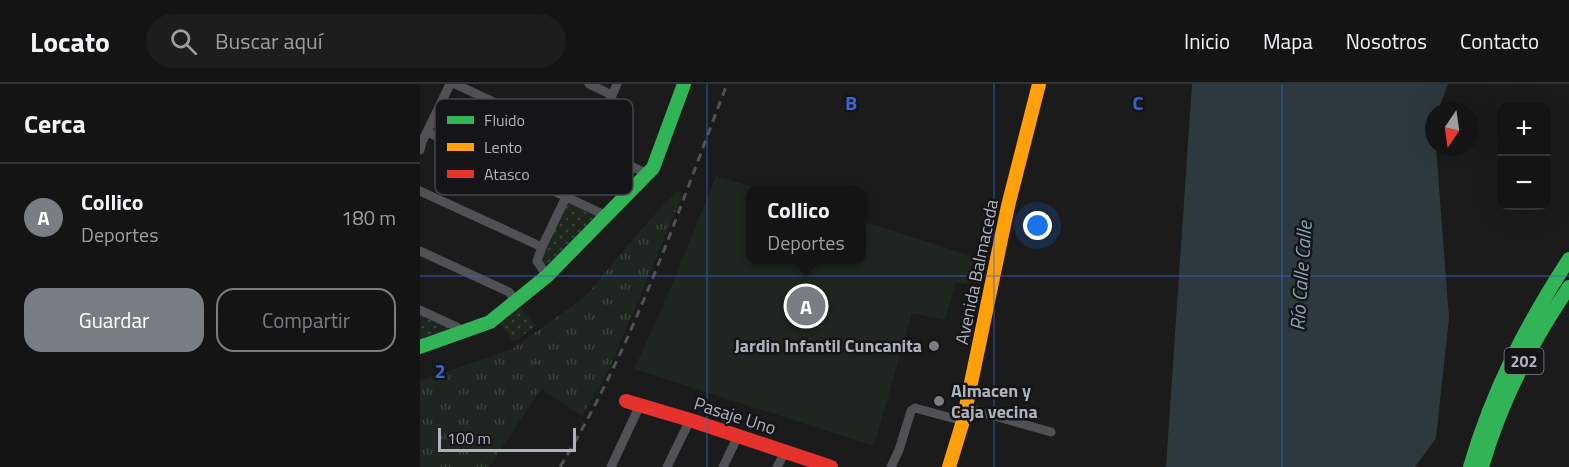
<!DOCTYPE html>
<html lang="es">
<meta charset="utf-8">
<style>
:root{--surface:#141415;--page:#1d1d1e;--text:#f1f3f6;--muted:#9d9ea0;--line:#333334;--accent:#797e85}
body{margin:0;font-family:"Titillium Web",sans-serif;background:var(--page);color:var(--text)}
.controls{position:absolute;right:18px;top:18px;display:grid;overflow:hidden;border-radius:12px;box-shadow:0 6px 24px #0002}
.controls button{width:54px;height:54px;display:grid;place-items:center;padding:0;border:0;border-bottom:2px solid var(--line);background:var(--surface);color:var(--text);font:30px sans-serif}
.compass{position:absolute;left:1005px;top:18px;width:54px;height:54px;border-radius:50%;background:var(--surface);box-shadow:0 6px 24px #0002;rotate:193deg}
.scale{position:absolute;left:18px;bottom:15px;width:138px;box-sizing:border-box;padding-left:6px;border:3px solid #acb3bd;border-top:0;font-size:16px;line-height:21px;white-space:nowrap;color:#acb3bd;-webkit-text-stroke:4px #151518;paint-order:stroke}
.you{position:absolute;left:618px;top:142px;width:21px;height:21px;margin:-15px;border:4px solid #fff;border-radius:50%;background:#1a73e8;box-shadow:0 0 0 9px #1a73e833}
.badge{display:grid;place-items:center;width:39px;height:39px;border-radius:50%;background:var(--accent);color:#fff;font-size:20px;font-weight:700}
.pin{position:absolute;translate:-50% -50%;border:3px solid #fff;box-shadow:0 2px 6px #0006}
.popup{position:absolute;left:326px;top:102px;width:120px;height:78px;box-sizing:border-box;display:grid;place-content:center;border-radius:12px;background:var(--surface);filter:drop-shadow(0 2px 4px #0005);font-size:20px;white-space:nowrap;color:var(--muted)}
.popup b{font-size:22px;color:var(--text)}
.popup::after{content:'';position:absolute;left:50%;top:100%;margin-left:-12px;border:12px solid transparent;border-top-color:var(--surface)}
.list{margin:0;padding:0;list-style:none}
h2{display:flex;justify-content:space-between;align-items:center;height:78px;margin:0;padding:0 24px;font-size:26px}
h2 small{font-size:20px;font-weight:400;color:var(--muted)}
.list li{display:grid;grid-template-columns:39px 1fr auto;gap:18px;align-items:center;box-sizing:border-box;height:108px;padding:0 24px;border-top:2px solid var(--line)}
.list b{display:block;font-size:22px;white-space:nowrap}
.list p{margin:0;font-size:20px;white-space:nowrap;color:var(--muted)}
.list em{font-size:20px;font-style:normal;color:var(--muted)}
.actions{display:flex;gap:12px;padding:18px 24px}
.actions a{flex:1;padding:14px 0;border:2px solid var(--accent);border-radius:18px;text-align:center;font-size:21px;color:var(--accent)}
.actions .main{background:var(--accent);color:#fff}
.icon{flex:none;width:33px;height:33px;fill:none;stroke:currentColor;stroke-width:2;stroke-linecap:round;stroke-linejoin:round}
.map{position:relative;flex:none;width:1149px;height:383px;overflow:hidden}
header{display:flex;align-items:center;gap:36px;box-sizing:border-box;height:84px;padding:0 30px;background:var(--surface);border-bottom:2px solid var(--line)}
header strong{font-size:28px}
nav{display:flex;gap:33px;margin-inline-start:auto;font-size:21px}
.search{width:420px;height:54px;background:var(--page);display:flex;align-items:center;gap:15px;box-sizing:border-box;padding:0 21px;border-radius:33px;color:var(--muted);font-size:22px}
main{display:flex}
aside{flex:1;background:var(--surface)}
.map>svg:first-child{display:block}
.grass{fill:url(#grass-tufts)}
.park{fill:url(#park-dots)}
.pitch{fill:#1e261f}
.water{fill:#2d393f}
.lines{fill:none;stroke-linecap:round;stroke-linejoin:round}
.street{stroke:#4f5155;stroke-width:9}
.fast{stroke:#30b455;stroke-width:14}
.slow{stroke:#ff9f0a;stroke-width:14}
.jam{stroke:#e5322d;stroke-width:14}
.rail{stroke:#4f5154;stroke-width:3;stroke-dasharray:8 6;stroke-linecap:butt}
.grid{fill:none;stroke:#3a62d3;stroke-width:1.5;stroke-opacity:0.55}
.poi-dot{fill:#797e85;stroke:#151518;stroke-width:2}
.labels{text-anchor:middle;stroke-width:5;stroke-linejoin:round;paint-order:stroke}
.shield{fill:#151518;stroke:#7f848c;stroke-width:1.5}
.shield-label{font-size:16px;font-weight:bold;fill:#acb3bd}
.street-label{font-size:18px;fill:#acb3bd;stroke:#151518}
.poi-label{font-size:18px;font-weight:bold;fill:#acb3bd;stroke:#151518;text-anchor:end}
.water-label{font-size:20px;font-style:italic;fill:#81a6b9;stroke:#151518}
.key{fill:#151518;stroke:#42444a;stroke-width:1.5}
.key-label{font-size:16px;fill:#acb3bd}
.grid-label{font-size:20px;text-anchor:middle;font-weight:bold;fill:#3a62d3;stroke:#151518;stroke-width:5;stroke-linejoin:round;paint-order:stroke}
</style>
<header>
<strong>Locato</strong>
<div class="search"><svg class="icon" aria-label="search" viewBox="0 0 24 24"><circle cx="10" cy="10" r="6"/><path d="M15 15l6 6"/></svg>Buscar aquí</div>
<nav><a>Inicio</a><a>Mapa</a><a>Nosotros</a><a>Contacto</a></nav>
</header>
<main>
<aside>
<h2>Cerca<small></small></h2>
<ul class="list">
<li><span class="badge">A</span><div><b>Collico</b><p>Deportes</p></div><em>180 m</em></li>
</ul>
<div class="actions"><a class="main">Guardar</a><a>Compartir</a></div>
</aside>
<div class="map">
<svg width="1149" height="383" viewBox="0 0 1149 383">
<defs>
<pattern id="grass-tufts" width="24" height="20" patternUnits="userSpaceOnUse" patternTransform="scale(1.5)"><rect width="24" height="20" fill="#1e261f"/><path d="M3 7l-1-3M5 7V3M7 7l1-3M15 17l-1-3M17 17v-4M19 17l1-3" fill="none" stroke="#3c433e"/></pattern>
<pattern id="park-dots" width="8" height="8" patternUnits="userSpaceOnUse" patternTransform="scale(1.5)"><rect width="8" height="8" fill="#1e261f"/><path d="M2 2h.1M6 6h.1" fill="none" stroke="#3c433e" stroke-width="1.8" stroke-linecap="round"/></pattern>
</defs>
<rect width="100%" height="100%" fill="#1b1b1c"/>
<path class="grass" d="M260,107l3,3 -74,175 -27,47 -41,-27 -52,78h-69v-86l92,-32 74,-53 52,-63 38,-41z"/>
<path class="park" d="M147,117l34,15 -49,51 -9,-4 -1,-9z
M98,221l18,21 -22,16 -15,-20z
M0,230l36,16 -36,12z"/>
<path class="pitch" d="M296,92l47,14h-13v70h112v-39l123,39 -2,8 -12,-2 -4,18 -11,-2 -11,38 -33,-7 -38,133 -240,-77 32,-70z"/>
<path class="water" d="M772,0h256l-10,27h-4v36h2l13,171 -13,120 -21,29h-249z"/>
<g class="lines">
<path class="street" d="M35,0l193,90
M169,0l23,11
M7,48l180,84
M0,66l2,-8 28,-58
M0,107l122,56
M0,167l89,41 7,10
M127,192l-10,-15 5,-14 48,-100 27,-63
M0,226l37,17 4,5
M546,324l85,24
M191,383l29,-62
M247,383l23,-47
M303,383l15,-31
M357,383l8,-15
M471,383l8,-17 12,-39 4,-3 48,13"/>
<path class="fast" d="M0,263l70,-25 57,-46 106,-108 31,-84
M1050,383c22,-76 56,-142 99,-208
M1062,383c19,-66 49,-124 87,-180"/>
<path class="slow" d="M529,383l14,-46 45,-215 31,-122"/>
<path class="jam" d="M206,317l64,19 141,47"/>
<path class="rail" d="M140,383c73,-119 117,-253 167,-383"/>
</g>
<path class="grid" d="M287,0v383M574,0v383M862,0v383M0,192h1149"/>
<g class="poi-dot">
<circle cx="514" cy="262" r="6"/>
<circle cx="519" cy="317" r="6"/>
</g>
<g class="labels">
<rect class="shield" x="1084.5" y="264" width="39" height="26" rx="4.5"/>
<g class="shield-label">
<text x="1104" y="283">202</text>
</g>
<g class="street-label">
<text transform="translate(557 188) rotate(-78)" y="6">Avenida Balmaceda</text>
<text transform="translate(315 332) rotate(18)" y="6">Pasaje Uno</text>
</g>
<g class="poi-label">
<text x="502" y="268">Jardin Infantil Cuncanita</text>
<text x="531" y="313" text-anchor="start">Almacen y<tspan x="531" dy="21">Caja vecina</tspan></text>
</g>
<g class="water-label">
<text transform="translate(881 192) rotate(-86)" y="7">Río Calle Calle</text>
</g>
</g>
<rect x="15" y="15" width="198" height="96" rx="9" class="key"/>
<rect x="27" y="32" width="27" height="8" fill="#30b455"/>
<rect x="27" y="59" width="27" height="8" fill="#ff9f0a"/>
<rect x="27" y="86" width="27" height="8" fill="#e5322d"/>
<g class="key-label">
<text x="64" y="42">Fluido</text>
<text x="64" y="69">Lento</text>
<text x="64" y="96">Atasco</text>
</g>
<g class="grid-label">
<text x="431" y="26">B</text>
<text x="718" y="26">C</text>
<text x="20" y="294">2</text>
</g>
</svg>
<div class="controls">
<button>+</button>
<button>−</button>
</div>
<svg class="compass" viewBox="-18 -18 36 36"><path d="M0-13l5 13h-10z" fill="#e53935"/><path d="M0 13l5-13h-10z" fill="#9d9ea0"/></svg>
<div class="scale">100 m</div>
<div class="you"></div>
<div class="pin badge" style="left:386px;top:222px">A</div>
<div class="popup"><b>Collico</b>Deportes</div>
</div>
</main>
